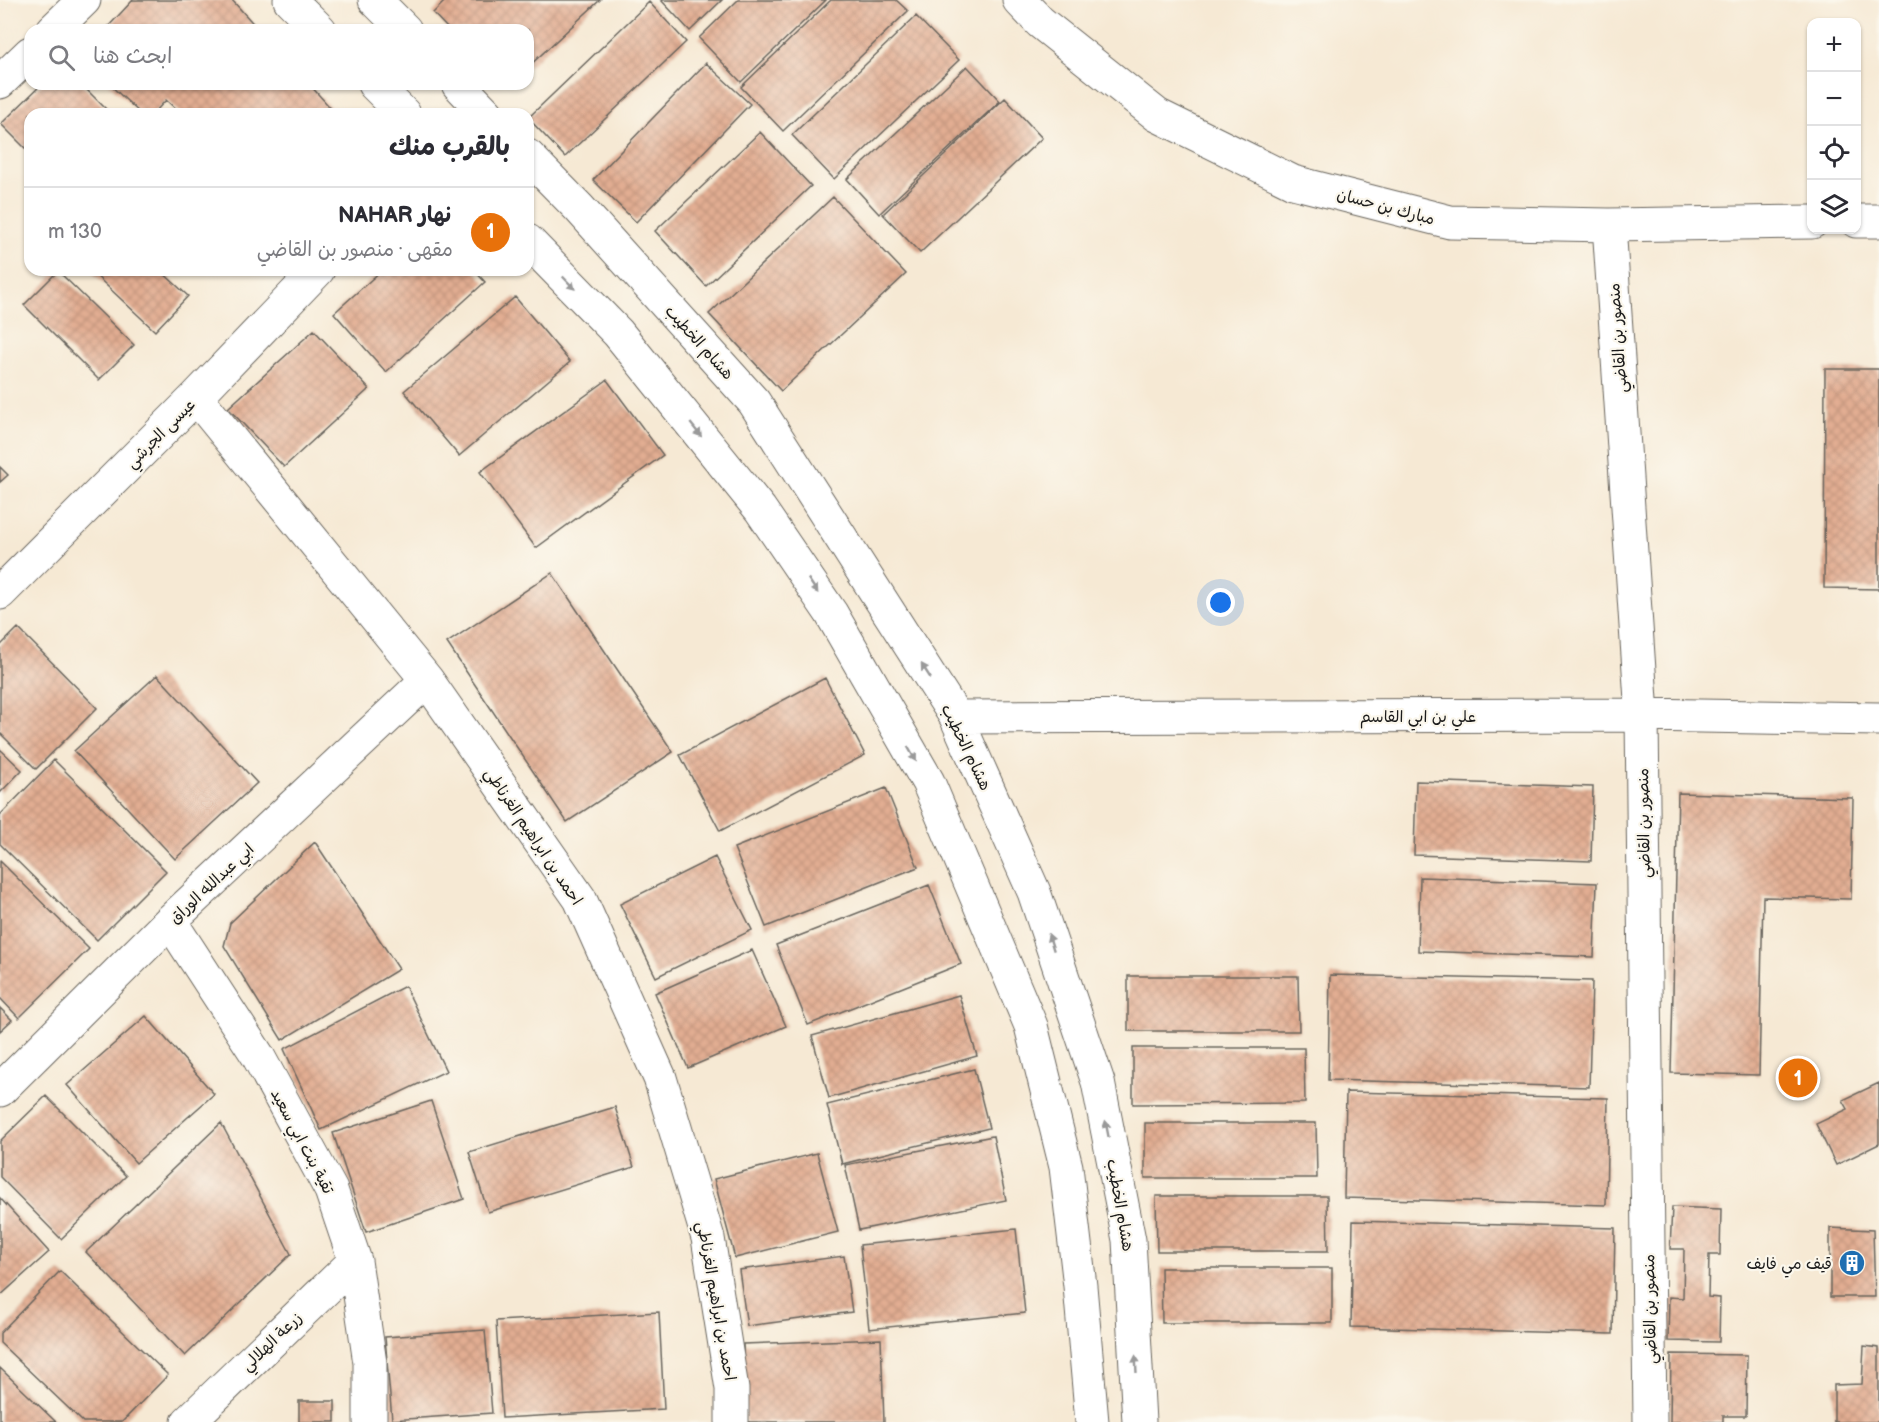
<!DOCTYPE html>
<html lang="ar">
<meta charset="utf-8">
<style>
:root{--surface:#fff;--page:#f2f2f3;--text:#2b2b33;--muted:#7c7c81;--line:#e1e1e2;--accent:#1f6fb2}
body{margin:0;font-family:"Balsamiq Sans","Playpen Sans Arabic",sans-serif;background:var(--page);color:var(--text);direction:rtl}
.controls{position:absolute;right:18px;top:18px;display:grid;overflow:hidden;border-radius:12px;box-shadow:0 2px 4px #0004}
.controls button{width:54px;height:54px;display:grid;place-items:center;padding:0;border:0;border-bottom:2px solid var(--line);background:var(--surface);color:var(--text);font:30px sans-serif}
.you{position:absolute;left:1221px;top:603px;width:21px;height:21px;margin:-15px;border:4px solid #fff;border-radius:50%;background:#1a73e8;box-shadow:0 0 0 9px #1a73e833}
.badge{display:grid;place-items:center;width:39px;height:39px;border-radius:50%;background:var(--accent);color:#fff;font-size:20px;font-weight:700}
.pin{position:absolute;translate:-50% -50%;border:3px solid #fff;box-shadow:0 2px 6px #0006}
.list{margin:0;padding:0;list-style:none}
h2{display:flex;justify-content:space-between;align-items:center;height:78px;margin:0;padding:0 24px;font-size:26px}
h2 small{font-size:20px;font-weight:400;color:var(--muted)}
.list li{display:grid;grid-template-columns:39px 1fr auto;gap:18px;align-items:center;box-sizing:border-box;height:90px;padding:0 24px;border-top:2px solid var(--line)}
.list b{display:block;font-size:22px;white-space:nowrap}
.list p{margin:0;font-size:20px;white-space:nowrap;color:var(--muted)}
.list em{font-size:20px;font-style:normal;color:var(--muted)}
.icon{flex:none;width:33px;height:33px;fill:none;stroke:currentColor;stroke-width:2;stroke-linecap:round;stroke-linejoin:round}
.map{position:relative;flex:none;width:1879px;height:1422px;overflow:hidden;direction:ltr}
.search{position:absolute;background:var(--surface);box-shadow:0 2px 4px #0004;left:24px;top:24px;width:510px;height:66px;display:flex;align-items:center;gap:15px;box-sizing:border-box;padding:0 21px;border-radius:18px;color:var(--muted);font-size:22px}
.panel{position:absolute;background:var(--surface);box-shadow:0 2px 4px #0004;left:24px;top:108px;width:510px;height:168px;border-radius:18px;direction:rtl}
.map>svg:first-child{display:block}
.building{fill:url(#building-cross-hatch)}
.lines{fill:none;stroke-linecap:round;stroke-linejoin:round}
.minor-casing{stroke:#68645c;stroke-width:35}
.minor{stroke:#fff;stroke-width:33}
.oneway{fill:#999}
.labels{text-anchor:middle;stroke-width:4.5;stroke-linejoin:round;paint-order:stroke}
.street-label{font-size:16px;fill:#1c1c1c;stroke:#fbf7ec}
.poi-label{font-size:16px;fill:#1c1c1c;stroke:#fbf7ec;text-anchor:end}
</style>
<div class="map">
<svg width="1879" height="1422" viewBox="0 0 1879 1422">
<defs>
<pattern id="building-cross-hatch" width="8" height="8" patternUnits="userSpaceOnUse" patternTransform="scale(1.5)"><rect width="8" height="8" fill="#e2ad92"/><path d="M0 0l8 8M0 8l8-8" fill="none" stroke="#c1947d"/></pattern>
</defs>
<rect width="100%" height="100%" fill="#fbf7ec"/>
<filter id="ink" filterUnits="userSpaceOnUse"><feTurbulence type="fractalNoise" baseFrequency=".0167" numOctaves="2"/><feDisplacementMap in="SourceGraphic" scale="12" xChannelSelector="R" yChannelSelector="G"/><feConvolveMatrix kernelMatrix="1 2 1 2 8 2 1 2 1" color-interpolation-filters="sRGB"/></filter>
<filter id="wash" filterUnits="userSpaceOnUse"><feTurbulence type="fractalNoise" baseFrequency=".008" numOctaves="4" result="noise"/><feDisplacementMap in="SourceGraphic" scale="24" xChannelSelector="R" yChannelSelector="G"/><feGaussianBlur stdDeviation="1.35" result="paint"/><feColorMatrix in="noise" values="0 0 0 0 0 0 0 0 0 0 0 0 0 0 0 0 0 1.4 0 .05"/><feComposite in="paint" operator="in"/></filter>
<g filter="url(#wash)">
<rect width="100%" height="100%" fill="#f6e9d4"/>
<g id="blocks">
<path class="building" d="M133,0h99l27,30h-154z
M446,0h154l-72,67v-37h-79l-16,-17z
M661,0h61l-32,31z
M738,0h88l-85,82 -42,-44z
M831,0h65l12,11 -125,120 -42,-44z
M649,2l37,40 -121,115 -37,-39z
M916,16l43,44 -125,119 -42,-44z
M706,63l44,41 -114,118 -43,-42z
M967,66l33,35 -121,113 -32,-35z
M42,84h39l30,30h-81v39l-29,-29z
M109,84h200l27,30h-158l2,-1 -14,-13 -13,14h-12z
M1005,98l37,40 -122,115 -37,-39z
M760,132l51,54 -105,100 -51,-55z
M833,197l73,77 -125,117 -72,-77z
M90,270h70l28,26 -33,35z
M382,270h92l11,12 -99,90 -52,-59z
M58,271l76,74 -35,35 -75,-75z
M515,297l55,65 -111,94 -55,-65z
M314,330l55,59 -85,78 -56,-59z
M1825,369h54v220l-55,-1z
M607,380l56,75 -127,93 -56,-76z
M0,467l8,8 -8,7z
M552,573l121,179 -106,70 -120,-179z
M18,628l79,80 -61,61 -36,-36v-87z
M157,675l100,108 -82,76 -101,-108z
M825,678l40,77 -145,76 -40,-76z
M0,749l22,21 -22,23z
M54,760l112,111 -69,69 -97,-96v-29z
M1416,781l177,6 -2,74 -177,-6z
M886,788l32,79 -152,60 -32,-79z
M1678,793l175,5 -2,101 -88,-2 -4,178 -88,-2z
M315,842l84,127 -117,71 -58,-94 6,-23z
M715,857l37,73 -96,47 -36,-73z
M0,861l89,88 -70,69 -19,-20z
M1420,877l177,6 -3,74 -176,-6z
M929,885l32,79 -153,61 -32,-80z
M752,950l34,76 -98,42 -33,-75z
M1330,975l262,6 -3,106 -261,-7z
M1128,976h170l1,55h-171z
M405,986l41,85 -125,59 -37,-81z
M959,995l18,61 -148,42 -17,-62z
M0,1008l12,12 -12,11z
M146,1016l68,78 -78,69 -69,-78z
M1133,1048h171l1,55 -172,1z
M974,1069l15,59 -147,36 -15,-59z
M1879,1083v61l-43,21 -20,-41 32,-15 -5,-9z
M1346,1092l262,6 -2,107 -262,-7z
M46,1096l80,80 -65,63 -61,-62v-36z
M431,1101l33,98 -98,33 -33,-99z
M615,1107l19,60 -146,45 -19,-60z
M221,1123l70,131 -106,102 -99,-104z
M1145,1123h171l1,55h-172z
M993,1136l13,64 -147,30 -14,-65z
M817,1153l21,79 -103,26 -21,-79z
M1156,1196h171l1,55h-171z
M0,1198l49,54 -49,44z
M1672,1207l49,2 -1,46h-11l-1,42 12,1 -1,44 -51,-1 1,-44 14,1 1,-49h-14z
M1353,1221l262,7 -2,106 -262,-7z
M1830,1228l43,2 2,67h-45z
M1016,1229l9,84 -156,16 -9,-84z
M844,1256l8,56 -105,14 -8,-56z
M1161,1268h171v55h-170z
M60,1271l108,104 -46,47h-39l-83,-79v-10z
M659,1312l5,97 -162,9 -6,-97z
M485,1330l7,83 -100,7 -7,-83z
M881,1339l3,83h-138l-3,-78z
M1864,1346l15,2v74h-45v-37l28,-1z
M1671,1354l76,1 -1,61h-23v6h-53z
M0,1368l56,54h-56z
M299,1401h36v21h-36z"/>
</g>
</g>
<g filter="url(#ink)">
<use href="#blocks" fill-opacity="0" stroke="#68645c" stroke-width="1.5"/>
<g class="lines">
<g class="minor-casing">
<path id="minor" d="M290,0l30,30
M375,0l30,30
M1019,0l21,22 117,93 136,67 157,40 159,3 203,-3
M53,30l31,-30
M0,82l30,-29
M374,84l30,30
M458,84l29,30
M528,156l51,52 175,194 202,315 78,175 64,190 31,158 10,182
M1856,221h23
M1609,225l33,490 8,707
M528,241l90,92 142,176 71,104 97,169 103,244 35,141 14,119 12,136
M196,397l231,283 153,219 80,179 48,160 24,151v33
M0,593l196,-196 122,-127
M956,717l686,-2 237,4
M170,921l88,135 73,134 24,71 15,102v59
M0,1090l170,-169 257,-241
M188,1422l167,-161"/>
</g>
<use href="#minor" class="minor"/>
</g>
<defs><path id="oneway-solid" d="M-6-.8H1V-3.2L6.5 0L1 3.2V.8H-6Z" transform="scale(1.5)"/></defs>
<g class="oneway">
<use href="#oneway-solid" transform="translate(569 283) rotate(46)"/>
<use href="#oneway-solid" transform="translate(696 430) rotate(51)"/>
<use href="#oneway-solid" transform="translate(813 586) rotate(56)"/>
<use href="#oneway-solid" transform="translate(926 671) rotate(-123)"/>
<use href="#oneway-solid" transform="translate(912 754) rotate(60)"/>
<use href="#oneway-solid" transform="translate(1051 942) rotate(-108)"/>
<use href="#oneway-solid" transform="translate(1107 1129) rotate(-101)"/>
<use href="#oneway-solid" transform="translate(1136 1364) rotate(-93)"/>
</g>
</g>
<defs>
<g id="building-disc" transform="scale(1.35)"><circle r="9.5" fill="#1f6fb2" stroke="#fbf7ec"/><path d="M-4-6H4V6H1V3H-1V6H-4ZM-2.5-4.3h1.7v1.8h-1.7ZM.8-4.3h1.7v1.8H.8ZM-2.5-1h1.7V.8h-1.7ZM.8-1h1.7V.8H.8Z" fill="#fff"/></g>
</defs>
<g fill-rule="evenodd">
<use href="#building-disc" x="1852" y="1263"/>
</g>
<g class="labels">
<g class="street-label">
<text transform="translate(1386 206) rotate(15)" y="6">مبارك بن حسان</text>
<text transform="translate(1617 338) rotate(-94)" y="6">منصور بن القاضي</text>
<text transform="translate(700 342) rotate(48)" y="6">هشام الخطيب</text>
<text transform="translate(160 433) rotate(-45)" y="6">عيسى الجرشي</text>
<text x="1418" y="722">علي بن ابي القاسم</text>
<text transform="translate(967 747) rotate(64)" y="6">هشام الخطيب</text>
<text transform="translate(1643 823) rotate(-91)" y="6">منصور بن القاضي</text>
<text transform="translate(534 836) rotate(56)" y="6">احمد بن ابراهيم الغرناطي</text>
<text transform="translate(211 883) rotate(-43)" y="6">ابي عبدالله الوراق</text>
<text transform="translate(303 1141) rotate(62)" y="6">تقية بنت ابي سعيد</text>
<text transform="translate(1121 1205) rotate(80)" y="6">هشام الخطيب</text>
<text transform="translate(717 1301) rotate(80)" y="6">احمد بن ابراهيم الغرناطي</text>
<text transform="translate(1649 1309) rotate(-91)" y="6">منصور بن القاضي</text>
<text transform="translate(271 1341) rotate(-44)" y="6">زرعة الهلالي</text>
</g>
<g class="poi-label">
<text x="1832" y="1269">قيف مي فايف</text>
</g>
</g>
</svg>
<div class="controls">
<button>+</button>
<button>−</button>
<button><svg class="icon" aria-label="locate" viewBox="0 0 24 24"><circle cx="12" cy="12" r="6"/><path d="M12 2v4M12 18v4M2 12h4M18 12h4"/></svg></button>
<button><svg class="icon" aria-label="layers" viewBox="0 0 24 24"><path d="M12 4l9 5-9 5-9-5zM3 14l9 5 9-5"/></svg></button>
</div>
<div class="you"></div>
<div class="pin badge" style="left:1798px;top:1078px;background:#e8710a">1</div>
<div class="search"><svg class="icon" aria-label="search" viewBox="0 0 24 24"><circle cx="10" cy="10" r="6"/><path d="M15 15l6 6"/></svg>ابحث هنا</div>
<section class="panel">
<h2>بالقرب منك<small></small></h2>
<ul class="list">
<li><span class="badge" style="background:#e8710a">1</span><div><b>نهار NAHAR</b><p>مقهى · منصور بن القاضي</p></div><em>130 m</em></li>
</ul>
</section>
</div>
